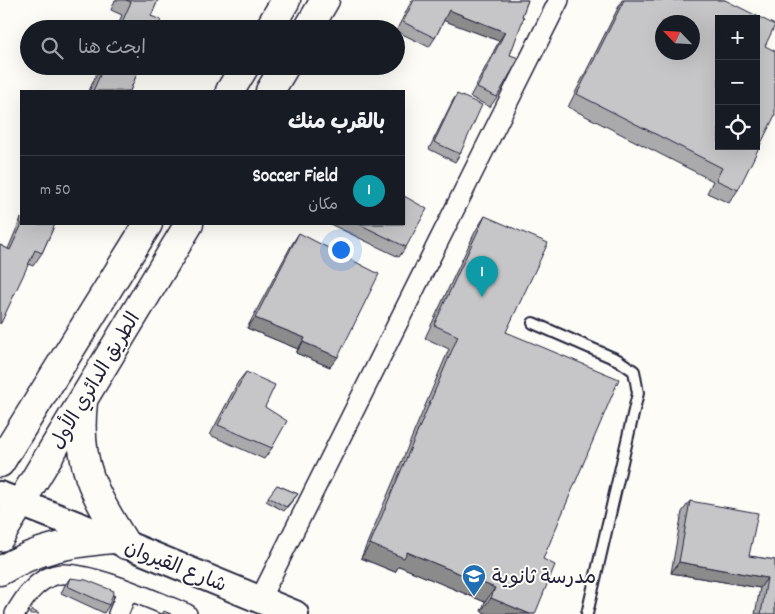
<!DOCTYPE html>
<html lang="ar">
<meta charset="utf-8">
<style>
:root{--surface:#171b24;--page:#20242c;--text:#f1f3f6;--muted:#9ea1a6;--line:#363941;--accent:#1f6fb2}
body{margin:0;font-family:Dekko,"Playpen Sans Arabic",sans-serif;background:var(--page);color:var(--text);direction:rtl}
.controls{position:absolute;right:15px;top:15px;display:grid;overflow:hidden;border-radius:0px;box-shadow:0 5px 20px #0002}
.controls button{width:45px;height:45px;display:grid;place-items:center;padding:0;border:0;border-bottom:1px solid var(--line);background:var(--surface);color:var(--text);font:25px sans-serif}
.compass{position:absolute;left:655px;top:15px;width:45px;height:45px;border-radius:50%;background:var(--surface);box-shadow:0 5px 20px #0002;rotate:295deg}
.you{position:absolute;left:340px;top:249px;width:18px;height:18px;margin:-12px;border:4px solid #fff;border-radius:50%;background:#1a73e8;box-shadow:0 0 0 8px #1a73e833}
.badge{display:grid;place-items:center;width:32px;height:32px;border-radius:50%;background:var(--accent);color:#fff;font-size:16px;font-weight:700}
.pin{position:absolute;translate:-50% -41px;filter:drop-shadow(0 1px 2px #0008)}
.pin::after{content:'';position:absolute;top:26px;width:18px;height:15px;background:inherit;clip-path:polygon(0 0,100% 0,50% 100%)}
.list{margin:0;padding:0;list-style:none}
h2{display:flex;justify-content:space-between;align-items:center;height:65px;margin:0;padding:0 20px;font-size:21px}
h2 small{font-size:16px;font-weight:400;color:var(--muted)}
.list li{display:grid;grid-template-columns:32px 1fr auto;gap:15px;align-items:center;box-sizing:border-box;height:70px;padding:0 20px;border-top:1px solid var(--line)}
.list b{display:block;font-size:19px;white-space:nowrap}
.list p{margin:0;font-size:16px;white-space:nowrap;color:var(--muted)}
.list em{font-size:16px;font-style:normal;color:var(--muted)}
.icon{flex:none;width:28px;height:28px;fill:none;stroke:currentColor;stroke-width:2;stroke-linecap:round;stroke-linejoin:round}
.map{position:relative;flex:none;width:775px;height:614px;overflow:hidden;direction:ltr}
.search{position:absolute;background:var(--surface);box-shadow:0 5px 20px #0002;left:20px;top:20px;width:385px;height:55px;display:flex;align-items:center;gap:12px;box-sizing:border-box;padding:0 18px;border-radius:28px;color:var(--muted);font-size:19px}
.panel{position:absolute;background:var(--surface);box-shadow:0 5px 20px #0002;left:20px;top:90px;width:385px;height:135px;border-radius:0px;direction:rtl}
.map>svg:first-child{display:block}
.lines{fill:none;stroke-linecap:round;stroke-linejoin:round}
.service-casing{stroke:#22223b;stroke-width:14}
.minor-casing{stroke:#22223b;stroke-width:22}
.secondary-casing{stroke:#22223b;stroke-width:30}
.primary-casing{stroke:#22223b;stroke-width:31}
.service{stroke:#fdfcf7;stroke-width:10}
.minor{stroke:#fdfcf7;stroke-width:19}
.secondary{stroke:#fdfcf7;stroke-width:26}
.primary{stroke:#fdfcf7;stroke-width:28}
.wall{fill:#aaaaac;stroke:#22223b}
.shaded-wall{fill:#8b8b8c;stroke:#22223b}
.building{fill:#c6c6c8;stroke:#22223b;fill-rule:evenodd}
.labels{text-anchor:middle;stroke-width:4;stroke-linejoin:round;paint-order:stroke}
.street-label{font-size:20px;fill:#22223b;stroke:#fdfcf7}
.poi-label{font-size:20px;fill:#22223b;stroke:#fdfcf7;text-anchor:start}
</style>
<div class="map">
<svg width="775" height="614" viewBox="0 0 775 614">
<rect width="100%" height="100%" fill="#fdfcf7"/>
<filter id="ink" filterUnits="userSpaceOnUse"><feTurbulence type="fractalNoise" baseFrequency=".02" numOctaves="2"/><feDisplacementMap in="SourceGraphic" scale="10" xChannelSelector="R" yChannelSelector="G"/><feConvolveMatrix kernelMatrix="1 2 1 2 8 2 1 2 1" color-interpolation-filters="sRGB"/></filter>
<g filter="url(#ink)">
<g class="lines">
<g class="service-casing">
<path id="service" d="M533,323l85,37 16,11 4,22 -51,221"/>
</g>
<g class="minor-casing">
<path id="minor" d="M260,599l299,-599
M15,614c9,-16 21,-34 40,-39 26,-8 105,28 132,39
M118,614l10,-24"/>
</g>
<g class="secondary-casing">
<path id="secondary" d="M0,495l113,44 182,75"/>
</g>
<g class="primary-casing">
<path id="primary" d="M269,29l17,-29
M308,29l17,-29
M230,91l15,-25
M270,91l15,-25
M83,402c-7,63 11,91 43,143
M0,463l148,-239
M0,537l189,-313
M0,571c38,-23 70,-28 113,-32"/>
</g>
<use href="#service" class="service"/>
<use href="#minor" class="minor"/>
<use href="#secondary" class="secondary"/>
<use href="#primary" class="primary"/>
</g>
<path class="wall" d="M115,0h43l-7,16 6,13h-41l6,-14 -11,-5z
M412,0h116l-6,16 -25,81 -7,10 -20,-10 29,-56 -55,-21 -9,18 -6,9 -33,-16z
M622,0h103l40,46 -27,144 -9,13 -22,-10 6,-12 -145,-74z
M100,66h40l-10,25h-41z
M457,94l3,60 -5,8 -26,-13 23,-47z
M485,216l21,116 37,227 -8,55h-47l-7,-3 4,-9 -86,-36 -4,6 -34,-14 88,-209 -24,-11 51,-108z
M21,218v6h34l-13,29 -9,13 -5,-2 -28,60v-79l8,4z
M330,224h74l2,23 -7,10z
M299,233l31,134 -34,-14 2,-4 -51,-21 45,-84z
M246,372l19,35 7,41 -8,11 -54,-24 28,-53z
M277,485l21,9 -14,17 -18,-10z
M690,501l59,55 26,4v54h-20l5,-26 -89,-15 11,-61z
M70,578l39,27 -5,8 -43,-20 4,-8z"/>
<path class="shaded-wall" d="M449,10l56,22 -6,9 -57,-21z
M255,318l50,20 -7,11 -51,-21z
M303,342l35,15 -8,10 -34,-14z
M370,544l37,8 88,36 -10,14 -86,-36 -4,6 -34,-14z
M679,562l88,16 -7,10 -89,-15z
M491,598l39,16h-42l-7,-3z"/>
<path class="building" d="M126,0h32l-7,16 10,4 -4,9h-38l12,-27z
M414,0h114l-6,16 2,1 -14,38 9,3 -22,39 -20,-9 28,-56 -56,-22 -14,28 -32,-16z
M624,0h101l50,25 -10,21 10,5v64l-37,75 -22,-10 6,-12 -145,-74zM719,19h37v127h-37zM662,22h30v30h-30z
M104,66h36l-10,25h-37z
M457,94l25,11 -22,49 -26,-12z
M404,196l23,13 -21,38 -47,-23h45z
M485,216l63,27 -42,89 113,47 -76,180 12,6 -20,49h-5l-39,-16 4,-10 -88,-36 -3,6 -34,-14 88,-208 -24,-11z
M22,224h33l-13,29 -7,-3 -34,73h-1v-78l10,5z
M299,233l80,41 -41,83 -35,-15 2,-4 -50,-20z
M246,372l29,13 -10,22 22,14 -15,27 -54,-23z
M277,485l21,9 -12,13 -18,-10z
M690,501l68,12 -9,43 26,4v54h-14l6,-36 -88,-16z
M70,578l16,2 28,11 -5,14 -42,-19z
M32,610l7,4h-10z
M164,611l7,3h-9z"/>
</g>
<defs>
<g id="school-pin" transform="scale(1.25)"><path d="M0 17L-7.5 6A9.5 9.5 0 1 1 7.5 6Z" fill="#1f6fb2" stroke="#fdfcf7"/><path d="M0-5L7-2L0 1L-7-2ZM-4 1L0 2.5L4 1V4Q0 6-4 4Z" fill="#fff"/></g>
</defs>
<g fill-rule="evenodd">
<use href="#school-pin" x="474" y="576"/>
</g>
<g class="labels">
<g class="street-label">
<text transform="translate(94 380) rotate(-59)" y="7">الطريق الدائري الأول</text>
<text transform="translate(176 565) rotate(22)" y="7">شارع القيروان</text>
</g>
<g class="poi-label">
<text x="492" y="583">مدرسة ثانوية</text>
</g>
</g>
</svg>
<div class="controls">
<button>+</button>
<button>−</button>
<button><svg class="icon" aria-label="locate" viewBox="0 0 24 24"><circle cx="12" cy="12" r="6"/><path d="M12 2v4M12 18v4M2 12h4M18 12h4"/></svg></button>
</div>
<svg class="compass" viewBox="-18 -18 36 36"><path d="M0-13l5 13h-10z" fill="#e53935"/><path d="M0 13l5-13h-10z" fill="#9ea1a6"/></svg>
<div class="you"></div>
<div class="pin badge" style="left:482px;top:297px;background:#0f9aa8">1</div>
<div class="search"><svg class="icon" aria-label="search" viewBox="0 0 24 24"><circle cx="10" cy="10" r="6"/><path d="M15 15l6 6"/></svg>ابحث هنا</div>
<section class="panel">
<h2>بالقرب منك<small></small></h2>
<ul class="list">
<li><span class="badge" style="background:#0f9aa8">1</span><div><b>Soccer Field</b><p>مكان</p></div><em>50 m</em></li>
</ul>
</section>
</div>
